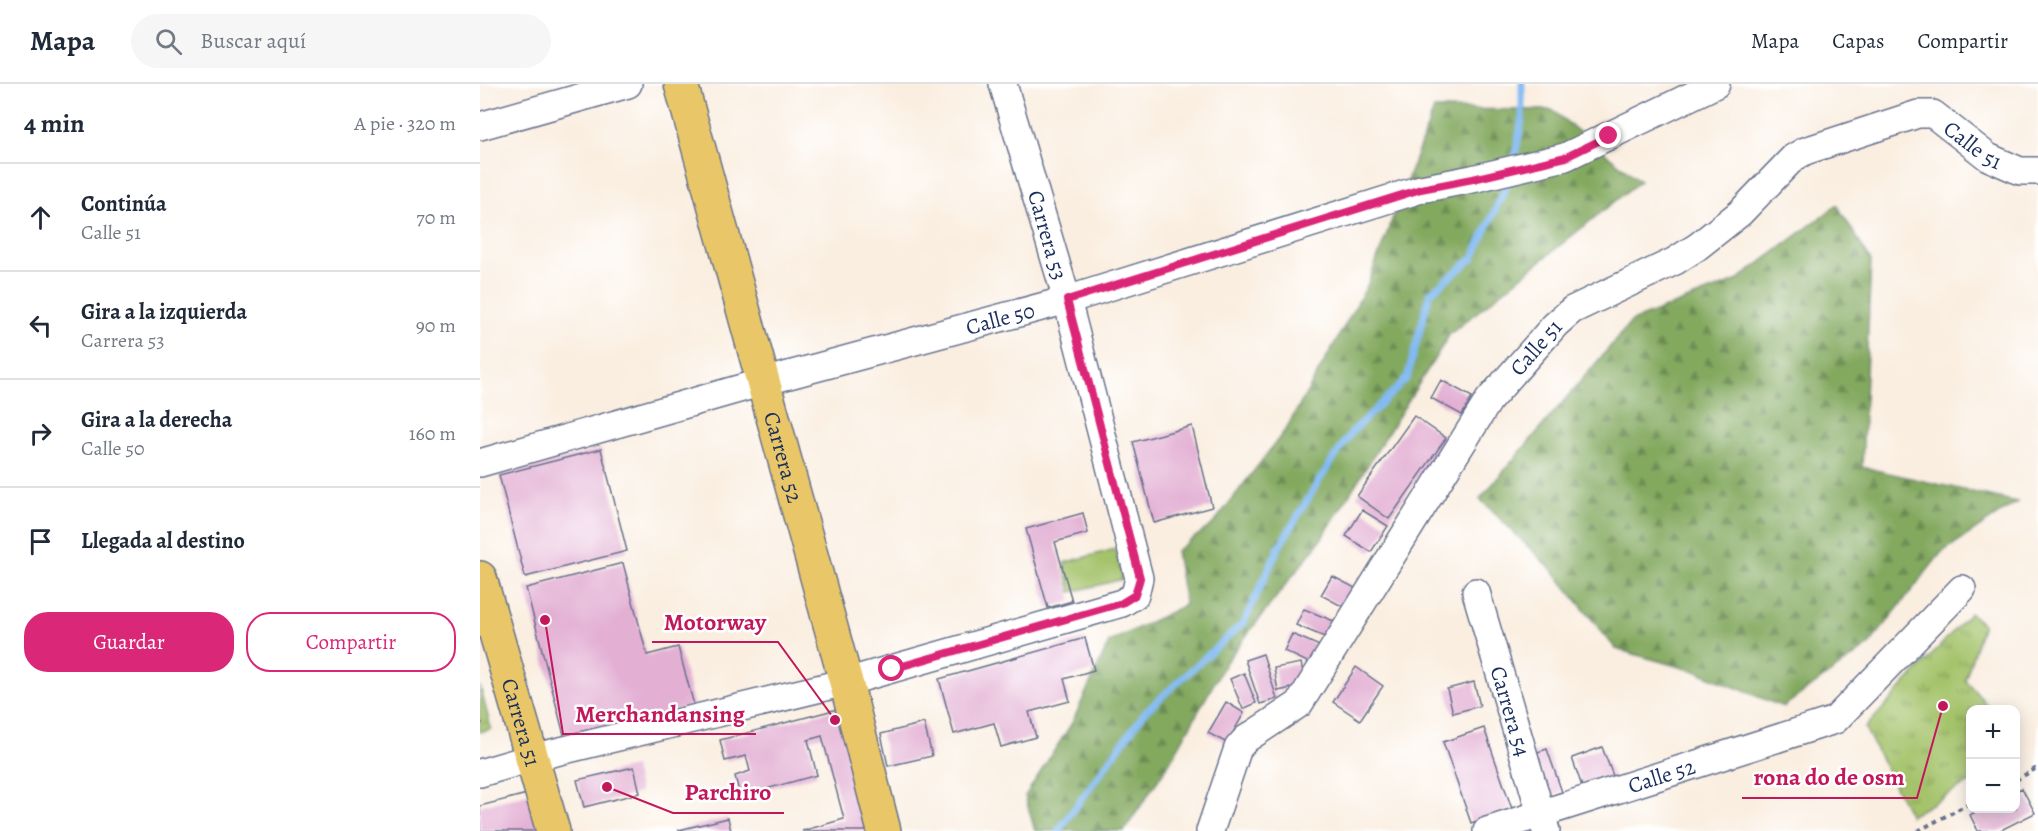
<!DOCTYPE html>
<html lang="es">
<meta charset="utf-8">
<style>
:root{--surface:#fff;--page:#f6f6f7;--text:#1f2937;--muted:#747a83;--line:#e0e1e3;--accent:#db2777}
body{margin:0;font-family:Alegreya,serif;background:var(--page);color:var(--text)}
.controls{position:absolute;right:18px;bottom:18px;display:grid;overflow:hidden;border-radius:12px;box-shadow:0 3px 15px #0003}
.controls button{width:54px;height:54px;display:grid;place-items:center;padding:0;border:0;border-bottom:2px solid var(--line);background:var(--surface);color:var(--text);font:30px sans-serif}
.stop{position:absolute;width:18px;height:18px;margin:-14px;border:4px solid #db2777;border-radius:50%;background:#fff}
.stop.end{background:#db2777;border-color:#fff;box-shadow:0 2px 6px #0008}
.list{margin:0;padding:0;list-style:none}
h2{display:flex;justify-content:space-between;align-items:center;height:78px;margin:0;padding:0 24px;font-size:26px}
h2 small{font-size:20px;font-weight:400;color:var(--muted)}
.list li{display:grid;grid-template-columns:39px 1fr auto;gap:18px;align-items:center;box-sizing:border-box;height:108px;padding:0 24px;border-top:2px solid var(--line)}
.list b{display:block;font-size:22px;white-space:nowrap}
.list p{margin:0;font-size:20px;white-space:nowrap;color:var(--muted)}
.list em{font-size:20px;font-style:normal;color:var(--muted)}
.actions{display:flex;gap:12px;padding:18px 24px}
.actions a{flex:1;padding:14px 0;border:2px solid var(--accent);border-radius:24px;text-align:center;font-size:21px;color:var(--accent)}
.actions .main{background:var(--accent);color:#fff}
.icon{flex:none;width:33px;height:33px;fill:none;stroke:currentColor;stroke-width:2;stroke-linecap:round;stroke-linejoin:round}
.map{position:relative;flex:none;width:1558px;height:747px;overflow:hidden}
header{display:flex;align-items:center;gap:36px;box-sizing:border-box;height:84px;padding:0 30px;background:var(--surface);border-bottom:2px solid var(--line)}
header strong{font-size:28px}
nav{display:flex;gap:33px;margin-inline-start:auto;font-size:21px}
.search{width:420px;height:54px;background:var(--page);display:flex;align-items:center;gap:15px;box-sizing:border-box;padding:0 21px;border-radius:33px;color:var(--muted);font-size:22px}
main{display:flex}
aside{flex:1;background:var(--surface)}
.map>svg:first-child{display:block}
.grass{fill:url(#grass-tufts);stroke:#607964;stroke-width:1.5}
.forest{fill:url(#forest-firs);stroke:#4f6c5e;stroke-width:1.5}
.pitch{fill:#a4c36b;stroke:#607964;stroke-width:1.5}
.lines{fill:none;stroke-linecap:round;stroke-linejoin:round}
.stream{stroke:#82baf2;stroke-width:7}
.building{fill:#e3b0d4}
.minor-casing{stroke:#69728c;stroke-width:30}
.major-casing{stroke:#69728c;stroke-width:36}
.path{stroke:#69728c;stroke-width:4;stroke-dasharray:4.5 4.5;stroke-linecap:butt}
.minor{stroke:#fff;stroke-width:27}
.major{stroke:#e9c769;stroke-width:33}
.route{stroke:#db2777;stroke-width:8}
.labels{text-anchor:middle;stroke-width:5;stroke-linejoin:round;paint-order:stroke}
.street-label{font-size:22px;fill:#1b2f5e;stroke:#fff}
.leader{fill:none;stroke:#c2185b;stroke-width:2}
.callout-dot{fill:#c2185b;stroke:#fff;stroke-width:2}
.callout-label{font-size:24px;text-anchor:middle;font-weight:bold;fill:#c2185b;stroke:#fff;stroke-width:5;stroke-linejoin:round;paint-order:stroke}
</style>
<header>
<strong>Mapa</strong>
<div class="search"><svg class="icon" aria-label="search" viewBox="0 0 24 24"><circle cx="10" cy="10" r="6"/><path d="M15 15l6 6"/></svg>Buscar aquí</div>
<nav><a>Mapa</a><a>Capas</a><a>Compartir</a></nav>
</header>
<main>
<aside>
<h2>4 min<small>A pie · 320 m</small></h2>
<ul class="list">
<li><svg class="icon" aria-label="ahead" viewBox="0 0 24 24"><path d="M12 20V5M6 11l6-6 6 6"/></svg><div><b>Continúa</b><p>Calle 51</p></div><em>70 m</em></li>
<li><svg class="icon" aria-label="left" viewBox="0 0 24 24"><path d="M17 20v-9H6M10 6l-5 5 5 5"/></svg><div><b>Gira a la izquierda</b><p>Carrera 53</p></div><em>90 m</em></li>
<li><svg class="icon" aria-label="right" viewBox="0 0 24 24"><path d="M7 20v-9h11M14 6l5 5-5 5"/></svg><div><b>Gira a la derecha</b><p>Calle 50</p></div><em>160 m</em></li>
<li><svg class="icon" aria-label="arrive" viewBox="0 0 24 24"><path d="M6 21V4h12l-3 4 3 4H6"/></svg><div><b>Llegada al destino</b></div></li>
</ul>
<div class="actions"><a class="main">Guardar</a><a>Compartir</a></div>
</aside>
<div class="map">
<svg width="1558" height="747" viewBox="0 0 1558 747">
<defs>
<pattern id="grass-tufts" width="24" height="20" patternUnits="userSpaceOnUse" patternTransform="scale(1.5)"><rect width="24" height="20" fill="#a4c36b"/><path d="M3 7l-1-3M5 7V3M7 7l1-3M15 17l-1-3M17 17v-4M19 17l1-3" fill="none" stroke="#859f5b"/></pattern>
<pattern id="forest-firs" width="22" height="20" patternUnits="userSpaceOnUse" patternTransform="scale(1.5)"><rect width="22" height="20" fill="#83a95f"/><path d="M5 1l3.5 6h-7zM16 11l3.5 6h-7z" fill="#6a8a52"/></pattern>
</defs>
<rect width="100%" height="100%" fill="#fff"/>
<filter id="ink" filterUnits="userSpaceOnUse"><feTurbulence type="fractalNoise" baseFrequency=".0167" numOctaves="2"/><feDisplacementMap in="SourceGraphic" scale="12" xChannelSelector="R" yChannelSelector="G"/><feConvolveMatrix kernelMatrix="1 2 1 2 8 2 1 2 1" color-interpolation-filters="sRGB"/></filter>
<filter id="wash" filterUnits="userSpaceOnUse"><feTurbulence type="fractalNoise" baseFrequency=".008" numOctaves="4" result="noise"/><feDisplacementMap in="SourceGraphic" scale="24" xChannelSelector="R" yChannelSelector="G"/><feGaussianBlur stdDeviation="1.35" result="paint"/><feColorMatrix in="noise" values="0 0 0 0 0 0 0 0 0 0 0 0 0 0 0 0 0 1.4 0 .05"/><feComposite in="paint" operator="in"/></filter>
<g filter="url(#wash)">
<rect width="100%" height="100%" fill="#faeee0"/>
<path class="grass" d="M1490,529l13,11 -18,56 26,29 -21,1v72l-60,34 -45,-88z
M0,602l11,43 -11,3z"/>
<path class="forest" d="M954,25l118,1 88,71 -190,153 -128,204 -96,124 -56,100 -46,69h-89l-10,-35 47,-73 37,-81 76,-37 -9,-54 37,-27 73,-95 81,-143z
M1357,121l34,56 -9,206 155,35 -76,51 -73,93 -85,61 -85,-35 -82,-23 -64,-79 -72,-71 152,-178 104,-40z"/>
<path class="pitch" d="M635,465l8,30 -52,13 -7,-29z"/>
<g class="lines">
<path class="stream" d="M1034,78l8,-43v-35
M578,747l87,-119 99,-90 35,-75 41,-68 32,-47 55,-54 23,-85 43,-35 38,-82"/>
</g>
<g id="blocks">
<path class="building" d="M961,296l31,17 -10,18 -31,-17z
M934,332l32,22 -57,81 -32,-23z
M712,342l20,81 -58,16 -21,-81z
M121,365l26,102 -102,26 -26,-102z
M882,426l26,16 -17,26 -25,-16z
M603,429l5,20 -33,9 17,59 -24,7 -22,-79z
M143,479l24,92 31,-8 16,58 -129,34 -39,-151z
M852,492l29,15 -10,20 -30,-16z
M824,525l37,15 -7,17 -38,-16z
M812,550l37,16 -9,18 -36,-17z
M605,554l9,32 -30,9 6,22 -41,11 7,25 -35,10 -7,-24 -40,11 -15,-55z
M783,570l14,45 -17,5 -15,-44z
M821,579l5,22 -28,6 -4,-23z
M876,583l27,19 -23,34 -27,-18z
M764,589l12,30 -13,6 -13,-30z
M994,598l6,24 -27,7 -6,-24z
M746,618l18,11 -17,30 -19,-10z
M365,623l33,124h-76l42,-12 -22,-83 -14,4 9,35 -77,21 -5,-20 15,-5 -4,-15 -21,5 -5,-21z
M444,639l8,33 -44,10 -7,-32z
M1004,644l28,81 -41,14 -28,-81z
M1122,663l13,34 -31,11 -12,-34z
M1067,665l15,43 -20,7 -14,-44z
M154,683l6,26 -56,14 -7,-27z
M1542,704l13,25 -36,18h-21l-8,-16 12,-7h34v-17z
M51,709l10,38h-61v-25z
M248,734l3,13h-51l-1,-1z"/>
</g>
</g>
<g filter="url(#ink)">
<use href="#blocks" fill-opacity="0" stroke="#69728c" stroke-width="1.5"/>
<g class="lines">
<g class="minor-casing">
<g id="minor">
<path d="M0,42l148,-42"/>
<path id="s1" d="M0,379l283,-81 304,-82 354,-111 51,-10 93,-22 151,-73"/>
<path id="s2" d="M996,508l70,239"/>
<path d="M0,689l51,-15 315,-76 276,-79 13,-8 4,-17 -72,-278 -64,-216"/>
<path id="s3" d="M730,747l28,-83 8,-9 53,-35 190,-304 66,-75 17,-15 103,-49 22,-14 43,-34 53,-55 12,-7 113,-37h15l55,43 32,14h18"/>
<path id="s4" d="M1007,747l348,-111 127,-131"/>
</g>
</g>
<g class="major-casing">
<g id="major">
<path id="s5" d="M201,0l165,598 38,149"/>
<path id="s6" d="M0,494l73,253"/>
</g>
</g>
<path class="path" d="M0,639l2,1
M1536,696l19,-11 3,1
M1438,747l52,-28"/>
<use href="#minor" class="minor"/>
<use href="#major" class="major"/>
</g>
</g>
<g class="lines" filter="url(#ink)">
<path class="route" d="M412,585l230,-66 13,-8 5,-17 -73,-278 354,-111 52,-10 93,-22 43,-21"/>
</g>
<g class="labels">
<g class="street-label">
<text dy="8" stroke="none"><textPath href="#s3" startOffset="1114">Calle 51</textPath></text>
<text transform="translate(568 151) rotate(74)" y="8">Carrera 53</text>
<text dy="8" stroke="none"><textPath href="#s1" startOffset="540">Calle 50</textPath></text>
<text dy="8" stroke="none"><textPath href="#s3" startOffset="592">Calle 51</textPath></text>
<text dy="8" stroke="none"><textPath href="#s5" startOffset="387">Carrera 52</textPath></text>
<text dy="8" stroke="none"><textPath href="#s2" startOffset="124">Carrera 54</textPath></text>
<text dy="8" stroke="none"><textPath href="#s6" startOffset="150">Carrera 51</textPath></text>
<text dy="8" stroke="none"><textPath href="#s4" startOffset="183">Calle 52</textPath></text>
</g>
</g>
<path class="leader" d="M355 636L298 558H172M65 536L83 650H276M1463 622L1437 714H1262M127 703L193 729H304"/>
<g class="callout-dot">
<circle cx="355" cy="636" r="6"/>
<circle cx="65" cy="536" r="6"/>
<circle cx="1463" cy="622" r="6"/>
<circle cx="127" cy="703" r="6"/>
</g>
<g class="callout-label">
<text x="235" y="546">Motorway</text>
<text x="180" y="638">Merchandansing</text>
<text x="1349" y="701">rona do de osm</text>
<text x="248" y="716">Parchiro</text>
</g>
</svg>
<div class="controls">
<button>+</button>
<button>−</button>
</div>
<div class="stop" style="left:412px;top:585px"></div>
<div class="stop end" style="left:1129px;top:52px"></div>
</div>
</main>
